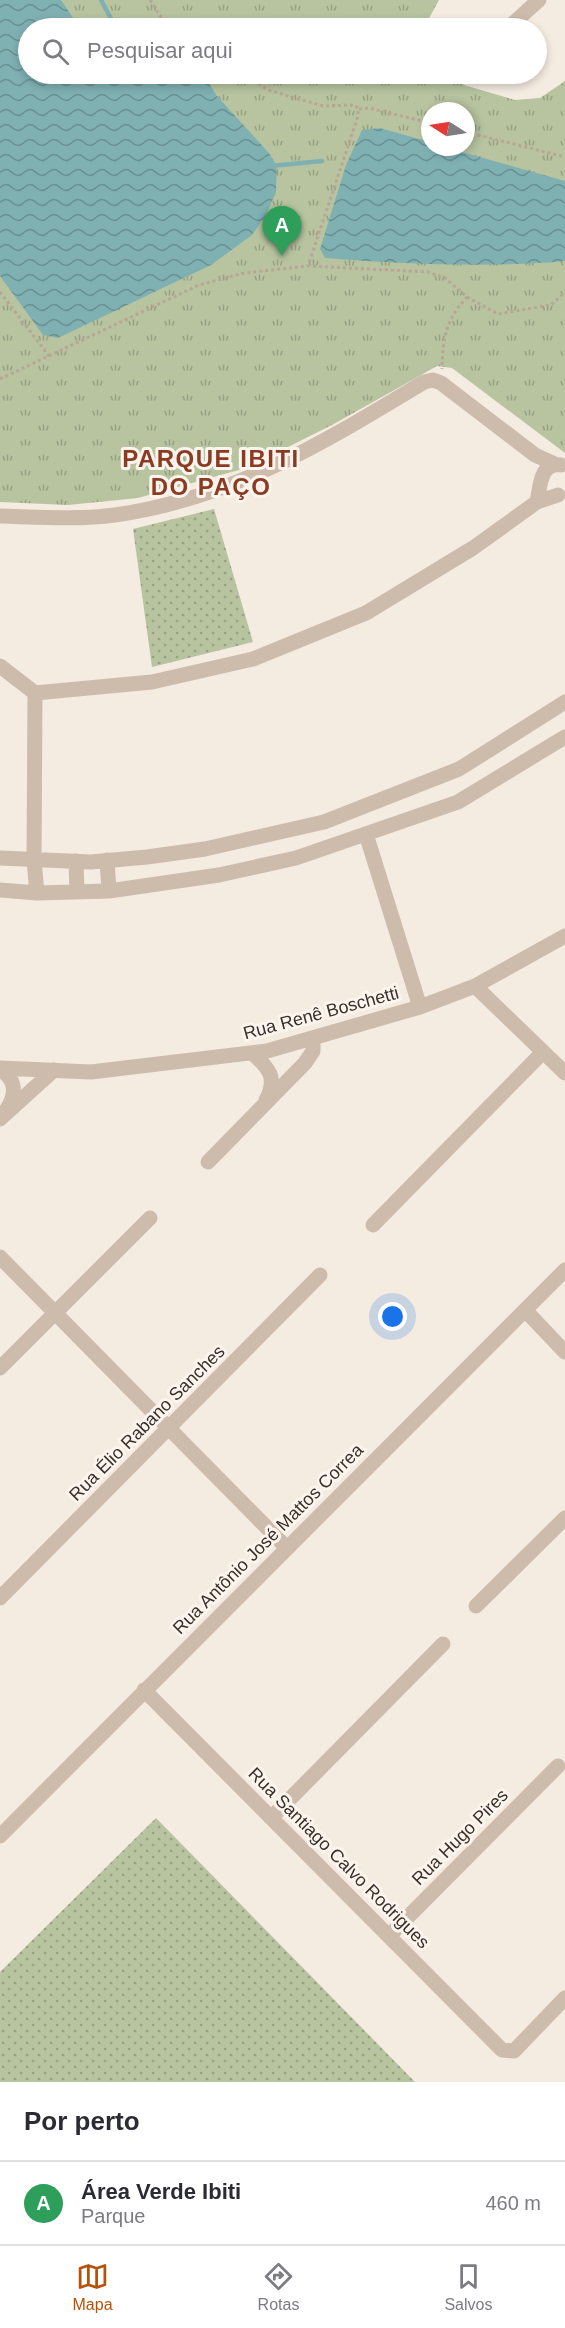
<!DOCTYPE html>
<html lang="pt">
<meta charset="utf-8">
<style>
:root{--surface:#fff;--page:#f7f7f7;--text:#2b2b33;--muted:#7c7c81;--line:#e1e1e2;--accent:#b45309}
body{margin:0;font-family:Arial,sans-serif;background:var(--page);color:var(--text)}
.compass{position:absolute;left:421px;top:102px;width:54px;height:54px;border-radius:50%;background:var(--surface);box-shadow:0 3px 9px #0003;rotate:282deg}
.you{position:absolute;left:393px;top:1317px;width:21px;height:21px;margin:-15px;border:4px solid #fff;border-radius:50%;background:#1a73e8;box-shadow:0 0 0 9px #1a73e833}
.badge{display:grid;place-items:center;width:39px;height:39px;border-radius:50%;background:var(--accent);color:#fff;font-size:20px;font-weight:700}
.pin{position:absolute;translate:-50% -50px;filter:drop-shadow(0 2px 3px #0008)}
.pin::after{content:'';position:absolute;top:32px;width:21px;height:18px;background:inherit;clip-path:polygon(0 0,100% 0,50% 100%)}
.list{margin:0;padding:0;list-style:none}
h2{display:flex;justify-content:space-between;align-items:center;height:78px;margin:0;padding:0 24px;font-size:26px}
h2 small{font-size:20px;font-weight:400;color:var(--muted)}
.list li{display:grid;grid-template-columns:39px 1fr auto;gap:18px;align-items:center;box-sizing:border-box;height:84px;padding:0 24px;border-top:2px solid var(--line)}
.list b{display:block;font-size:22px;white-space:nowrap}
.list p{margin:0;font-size:20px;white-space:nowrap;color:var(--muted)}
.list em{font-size:20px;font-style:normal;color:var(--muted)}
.icon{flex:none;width:33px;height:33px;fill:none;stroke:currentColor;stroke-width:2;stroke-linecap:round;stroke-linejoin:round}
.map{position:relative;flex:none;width:565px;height:2082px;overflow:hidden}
.search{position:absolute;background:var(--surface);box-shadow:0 3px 9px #0003;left:18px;right:18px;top:18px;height:66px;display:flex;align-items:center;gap:15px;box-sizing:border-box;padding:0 21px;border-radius:33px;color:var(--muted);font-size:22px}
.sheet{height:162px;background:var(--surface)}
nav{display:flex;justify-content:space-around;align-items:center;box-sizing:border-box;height:84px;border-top:2px solid var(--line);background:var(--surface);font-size:16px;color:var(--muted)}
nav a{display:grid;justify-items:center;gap:3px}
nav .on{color:var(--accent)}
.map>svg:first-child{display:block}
.grass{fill:url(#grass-dots)}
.park{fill:url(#park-tufts);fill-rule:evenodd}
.water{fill:url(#water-waves)}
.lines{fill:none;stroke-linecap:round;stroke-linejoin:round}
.stream{stroke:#7fb0b2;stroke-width:4.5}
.path{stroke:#b9a596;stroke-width:3;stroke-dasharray:3 3;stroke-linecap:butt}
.street{stroke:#cdbbac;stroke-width:15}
.labels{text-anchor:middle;stroke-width:6;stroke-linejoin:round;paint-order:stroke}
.street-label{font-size:18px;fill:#3b302b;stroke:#fbf5ee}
.district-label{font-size:24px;font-weight:bold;letter-spacing:1.5px;fill:#8c3b22;stroke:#fbf5ee}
</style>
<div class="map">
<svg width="565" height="2082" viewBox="0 0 565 2082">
<defs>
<pattern id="grass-dots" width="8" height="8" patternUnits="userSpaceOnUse" patternTransform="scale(1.5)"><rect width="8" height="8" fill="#b8c4a0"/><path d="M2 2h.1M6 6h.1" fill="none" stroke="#97a083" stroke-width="1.8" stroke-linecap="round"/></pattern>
<pattern id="park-tufts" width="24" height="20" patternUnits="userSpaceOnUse" patternTransform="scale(1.5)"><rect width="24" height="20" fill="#b8c4a0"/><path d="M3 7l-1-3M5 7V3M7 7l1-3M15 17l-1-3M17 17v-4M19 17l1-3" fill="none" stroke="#97a083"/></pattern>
<pattern id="water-waves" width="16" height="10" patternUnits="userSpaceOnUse" patternTransform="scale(1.5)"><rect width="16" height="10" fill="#7fb0b2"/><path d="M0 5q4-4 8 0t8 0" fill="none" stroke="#699091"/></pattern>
</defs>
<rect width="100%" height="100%" fill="#f4ebe1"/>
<path class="grass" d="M214,509l39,133 -101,25 -19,-138z
M156,1818l259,264h-415v-110z"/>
<path class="park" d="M0,0h439l-12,22 1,6h-400v46h424l12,11 51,15 25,-2 25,-17v372l-113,-85 -15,-2 -105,59 -86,43 -108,30 -70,7 -68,-3zM430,111h36v36h-36z"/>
<path class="water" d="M0,0h61l19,28h-52v46h175l14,22 52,57 8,13 -1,26 -10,23 -14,20 -41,30 -153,73 -15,-3 -43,-59z
M380,128l50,14v5h14l121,34v80c-75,7 -165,3 -240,-3l-5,-9 26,-84 16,-35z"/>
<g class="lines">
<path class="stream" d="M101,0l15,28
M271,166l51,-5"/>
<path class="path" d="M150,0l10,16 18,12
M243,74l25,16 55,16 32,-1 3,4v7l-50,150
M359,109l10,-1 61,15
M466,132l99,25
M0,292l49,64
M467,297l31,17 53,-9 14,-13
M0,379l199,-94 45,-12 64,-7 120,6 17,6 22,19c-22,24 -24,41 -25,72"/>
<path class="street" d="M508,28l31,-28
M537,502c3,-14 3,-41 24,-37
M0,516c37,1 77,4 115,-1 119,-17 208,-72 309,-133l9,-2 8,3 94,72 20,9
M0,666l35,27 -1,167 3,33
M35,693l117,-11 101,-23 113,-46 107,-65 64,-46 21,-7
M366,834l54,173
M0,858l91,4 56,-5 58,-8 119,-27 135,-53 106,-67
M107,860l2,31
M76,861l1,31
M0,890l37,3 72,-2 110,-16 77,-17 162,-56 107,-65
M475,986l90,87
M252,1053c17,15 26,25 14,47
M0,1068l91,4 176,-21 153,-44 55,-21 90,-50
M0,1069c18,12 16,27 5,43
M0,1119l54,-49
M208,1162l97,-99 8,-12v-13
M373,1225l170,-173
M0,1257l287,291
M525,1310l40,42
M0,1368l150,-150
M0,1598l320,-323
M476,1606l89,-88
M144,1690l358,360 12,1 51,-53
M271,1818l172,-174
M0,1836l565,-566
M389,1936l169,-170"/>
</g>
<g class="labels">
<g class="street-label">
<text transform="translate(321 1013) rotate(-15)" y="6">Rua Renê Boschetti</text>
<text transform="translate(147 1423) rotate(-45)" y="6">Rua Élio Rabano Sanches</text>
<text transform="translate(268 1539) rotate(-45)" y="6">Rua Antônio José Mattos Correa</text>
<text transform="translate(460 1837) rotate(-45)" y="6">Rua Hugo Pires</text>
<text transform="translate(339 1858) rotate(45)" y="6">Rua Santiago Calvo Rodrigues</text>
</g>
<g class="district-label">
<text x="211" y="467">PARQUE IBITI<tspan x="211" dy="28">DO PAÇO</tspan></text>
</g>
</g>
</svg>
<svg class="compass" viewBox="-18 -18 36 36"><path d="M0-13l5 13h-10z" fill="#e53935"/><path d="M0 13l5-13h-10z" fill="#7c7c81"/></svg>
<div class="you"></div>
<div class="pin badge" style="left:282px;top:256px;background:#2e9e5b">A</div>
<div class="search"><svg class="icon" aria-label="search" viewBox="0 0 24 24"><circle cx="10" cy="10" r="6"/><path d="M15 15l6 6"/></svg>Pesquisar aqui</div>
</div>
<section class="sheet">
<h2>Por perto<small></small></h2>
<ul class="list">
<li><span class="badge" style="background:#2e9e5b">A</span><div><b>Área Verde Ibiti</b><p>Parque</p></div><em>460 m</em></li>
</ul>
</section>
<nav>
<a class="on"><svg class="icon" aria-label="map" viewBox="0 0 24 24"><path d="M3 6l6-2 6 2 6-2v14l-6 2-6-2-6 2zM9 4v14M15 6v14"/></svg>Mapa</a>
<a><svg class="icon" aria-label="directions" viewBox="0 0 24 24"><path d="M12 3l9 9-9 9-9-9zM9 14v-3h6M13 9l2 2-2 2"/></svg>Rotas</a>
<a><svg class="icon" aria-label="saved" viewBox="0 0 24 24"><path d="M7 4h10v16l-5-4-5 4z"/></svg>Salvos</a>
</nav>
